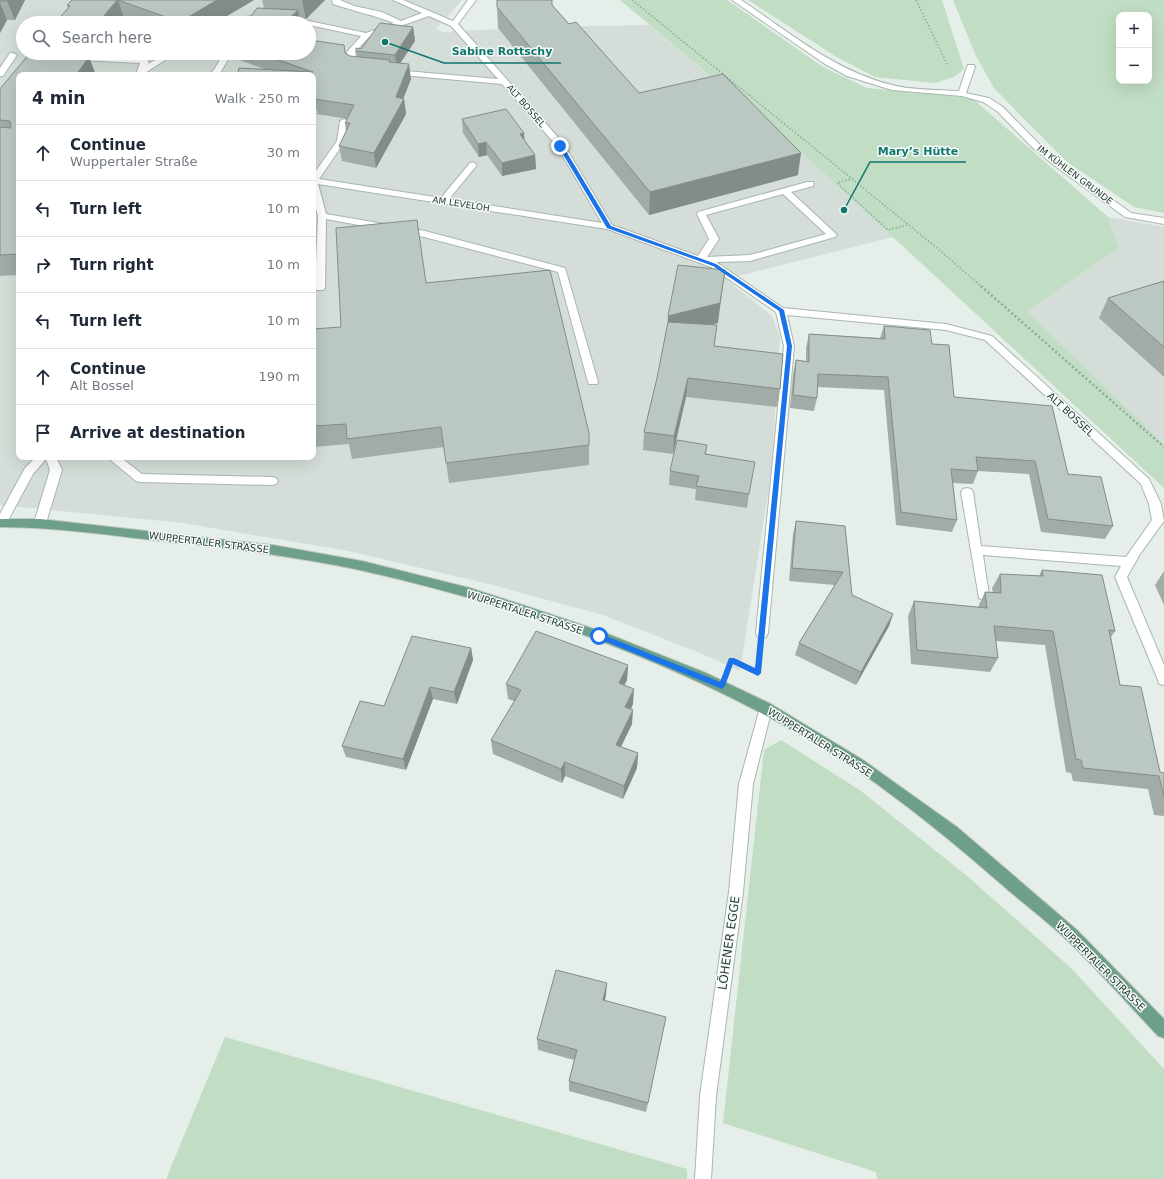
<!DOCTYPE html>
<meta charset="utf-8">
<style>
:root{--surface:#fff;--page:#f6f6f7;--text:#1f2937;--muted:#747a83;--line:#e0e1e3}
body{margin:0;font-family:"DejaVu Sans",sans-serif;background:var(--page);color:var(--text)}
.controls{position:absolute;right:12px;top:12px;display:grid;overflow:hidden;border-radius:8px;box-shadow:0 4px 16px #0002}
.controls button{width:36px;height:36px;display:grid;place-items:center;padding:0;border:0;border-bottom:1px solid var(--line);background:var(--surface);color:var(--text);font:20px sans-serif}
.stop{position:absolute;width:12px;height:12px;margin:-9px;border:3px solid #1a73e8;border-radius:50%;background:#fff}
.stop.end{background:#1a73e8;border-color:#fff;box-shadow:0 1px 4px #0008}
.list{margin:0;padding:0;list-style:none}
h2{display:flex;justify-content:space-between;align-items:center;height:52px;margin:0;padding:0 16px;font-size:17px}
h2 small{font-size:13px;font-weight:400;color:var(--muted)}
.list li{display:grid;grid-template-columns:26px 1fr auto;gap:12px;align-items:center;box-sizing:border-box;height:56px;padding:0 16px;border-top:1px solid var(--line)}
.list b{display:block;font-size:15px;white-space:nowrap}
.list p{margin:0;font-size:13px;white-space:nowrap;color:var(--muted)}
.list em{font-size:13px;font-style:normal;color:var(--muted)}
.icon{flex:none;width:22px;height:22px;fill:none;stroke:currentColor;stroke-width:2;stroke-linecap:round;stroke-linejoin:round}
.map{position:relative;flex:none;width:1164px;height:1179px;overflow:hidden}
.search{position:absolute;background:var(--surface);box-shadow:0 4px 16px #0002;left:16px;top:16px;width:300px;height:44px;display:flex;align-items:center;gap:10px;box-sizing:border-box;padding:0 14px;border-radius:22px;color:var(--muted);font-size:15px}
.panel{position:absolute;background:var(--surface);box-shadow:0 4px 16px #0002;left:16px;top:72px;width:300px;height:388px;border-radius:8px}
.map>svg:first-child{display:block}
.built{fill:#d4ddd7;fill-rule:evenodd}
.green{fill:#c1ddc3;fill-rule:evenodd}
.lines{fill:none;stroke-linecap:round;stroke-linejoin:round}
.minor-casing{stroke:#a9b6af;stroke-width:2}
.major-casing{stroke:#c2c9c6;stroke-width:2}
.path-far2{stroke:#89ae9b;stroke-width:1.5;stroke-dasharray:1.5 2;stroke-linecap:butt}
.path-far1{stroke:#89ae9b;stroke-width:2.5;stroke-dasharray:2 2.5;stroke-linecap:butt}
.path{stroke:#89ae9b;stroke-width:3;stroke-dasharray:2.5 3.5;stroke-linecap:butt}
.minor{fill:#fff;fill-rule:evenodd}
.major{fill:#6e9f89;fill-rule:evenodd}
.wall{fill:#a1aca6}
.shaded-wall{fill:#838c87}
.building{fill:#bbc8c1;stroke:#838c87}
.route{fill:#1a73e8}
.labels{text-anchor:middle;stroke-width:3;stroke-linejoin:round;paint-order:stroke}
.far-street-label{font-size:9px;fill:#263e33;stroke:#f6faf8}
.street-label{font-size:10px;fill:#263e33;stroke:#f6faf8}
.near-street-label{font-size:12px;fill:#263e33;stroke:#f6faf8}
.leader{fill:none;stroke:#0f766e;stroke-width:1.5}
.callout-dot{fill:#0f766e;stroke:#f6faf8;stroke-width:1.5}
.callout-label{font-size:11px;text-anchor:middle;font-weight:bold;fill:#0f766e;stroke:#f6faf8;stroke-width:3;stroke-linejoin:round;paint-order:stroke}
</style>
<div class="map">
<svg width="1164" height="1179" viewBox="0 0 1164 1179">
<rect width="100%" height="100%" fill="#e6eee9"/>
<path class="built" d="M0,0h462l-26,29 7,3 96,-5 110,-2 152,127 92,85 -167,42 46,37 8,21 -9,137 -31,197 -40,-18 -97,-38 -114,-31 -141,-33 -165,-28 -183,-18zM23,23h286v30h-286zM19,75h294v382h-294z
M1108,217l56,10v217l-137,-133 92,-63z"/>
<path class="green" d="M620,0h107l96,67 44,21 105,10 136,119 11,31 -92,63 137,133v44l-363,-336z
M748,0h194l22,69 -10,8 -19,6 -60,-6 -40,-21z
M953,0h211v213l-30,-6 -67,-45 -38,-38 -35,-36 -18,-32zM1119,15h30v66h-30z
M781,740l80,51 106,85 104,92 93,101v110h-287l-1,-7 -153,-49 41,-373z
M225,1037l462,132v10h-521z"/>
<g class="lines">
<g class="minor-casing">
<path id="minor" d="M332,0h8l14,6 28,6 19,9 21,-8 -29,-13h10l50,21 15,-21h8l-18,24 105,119 49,82 86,31 11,-17 -12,-25 1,-2 109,-30h6l1,2 -1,2 -22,6 44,41 2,2 -2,2 -85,24 -34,1 67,46 163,16 46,12 157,143 12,25 3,17 -24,33 -13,23 37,88v20l-5,-1 -1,-4 -43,-103 6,-11 -138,-11 6,40 -2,3 -4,2 -4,-2 -18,-106 2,-3 4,-1 4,1 2,3 8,54 145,11 26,-37 -3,-16 -8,-20 -156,-144 -39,-10 -159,-15 7,31 -26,287 -2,4 -4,1 -4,-1 -2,-4 28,-287 -8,-34 -65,-45 -104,-38 -289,-45 8,30 99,17 140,37 33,114 -1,2h-8l-1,-2 -30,-110 -134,-35 -98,-18 -1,69 -2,2h-6l-2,-2 3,-72 -5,-18v-23l24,-34 3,-20 4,-2 4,2 -3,20 -26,38 122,19 29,-35 3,-1 4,3 -28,34 153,24 -45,-77 -55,-62 -111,-10v-4h3l104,9 -47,-53 -22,-10 -60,21 -14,15 2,15 3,2 -4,2 -7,-3 -2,-16 14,-16 -52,-11v-2h-26l-3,-2 4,-2 25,2 57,12 28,-10c-20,-8 -41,-12 -61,-19zM783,194l43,40 -76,21 -43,2 12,-18 -13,-24z
M732,0h9c48,32 94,71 151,85 18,5 47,5 67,6l8,-24 1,-2h6l1,2 -9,26 23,5 14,9 35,36 23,19 70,51 33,5v6l-39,-7 -70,-51 -23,-19 -35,-36 -14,-9 -21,-6 -70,-6 -45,-14 -22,-12z
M251,16l14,1 4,2c-3,2 -39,4 -46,4l1,-2z
M10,53h3l4,2 -14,21h-3v-8z
M167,53h9l-31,20 -1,2h-8l4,-12 -58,-3 -4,-2 4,-2 63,3 4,2 -1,3z
M224,53h8l-12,20 -3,2h-9l6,-5z
M313,109h4v4h-4z
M36,457h20l6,13 -16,53 -2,3 -4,1 -4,-1 -2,-3 16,-53 -4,-11 -13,15 -28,52 -5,1v-13l25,-46z
M107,457h13l22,17 130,3 4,1 2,3 -2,3 -4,1 -132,-3 -4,-1z
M766,702l5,2 1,4 -19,76 -10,108 -27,204 -5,83h-16l5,-83 29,-204 10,-108 21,-76 1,-4z"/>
</g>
<g class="major-casing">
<path id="major" d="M0,519h40l169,19 64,7 89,16 108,27 59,19 74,25 103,41 65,31 92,56 94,67 120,103 87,89v19l-6,-2c-30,-32 -59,-65 -90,-95 -19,-18 -40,-34 -60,-51 -49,-43 -100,-85 -154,-122 -145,-96 -321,-159 -490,-197 -64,-14 -129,-22 -194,-29 -57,-6 -113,-15 -170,-15z"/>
</g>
<path class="path-far2" d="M632,0l305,248 45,39
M916,0l32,66
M850,179l-13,4 51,47 19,-5"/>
<path class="path-far1" d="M981,286l183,161
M730,664l1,-4 20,10
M758,670l1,-14"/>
<path class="path" d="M749,669l9,4v-4"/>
<use href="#minor" class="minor"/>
<use href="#major" class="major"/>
</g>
<path class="wall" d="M0,0h25l-10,20h-8l-7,13z
M72,0h182l-39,23h-79l-12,-5 -4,5h-65l13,-15 -1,-3z
M262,0h63l-19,19h-6v4h-54l18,-15z
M552,5l17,19 70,69 159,82 -149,40 -151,-187 -1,-21z
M413,27l2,14 -15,22 11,16 -8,20h1l2,15 -30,54 -34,-7 -3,-15 7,-14 -1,-9 2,-4 -30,-5 -1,-6h-3v-33l-46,-5 -36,-13 -1,-4h115l5,3 7,1 -1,-9 5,1z
M30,53h66l-1,2h-8v2l-68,18v200l-19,1v-187z
M462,119l62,14v7l11,15 1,14 -34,7 -15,-21 -8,2 -16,-24z
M1164,281v95h-1l-64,-58 9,-20z
M426,283l163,150v32l-140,18 -5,-36 -92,12 -3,-15 -36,3v-118l28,-2z
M668,316l50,7 -5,1 1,22 66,43 -3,18 -91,-10 -13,57 -30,-4 1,-18 13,-54 11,-56z
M884,326l48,18 22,53 114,77 45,52 -8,13 -64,-7 -12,-58 -51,-3 -5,13 -20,-1 4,37 -5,12 -56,-7 -12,-135 -67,-3v11l-3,13 -24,-3 3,-34 3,-14 10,1v-13l3,-14 71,4z
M707,445l-1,9 43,40 -2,14 -52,-8 1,-11 -27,-4 1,-14z
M796,521l49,5 7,69 41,19 -4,12 -33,59 -61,-30 4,-12 36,-58 -46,-4 4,-47z
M1042,570l73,61 -4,6 9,48 40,87 4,1v43l-10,-1 -6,-26 -75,-8 -2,-8 -5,-1 -21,-127 -49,-4 2,17 -8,14 -79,-8 -3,-48 6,-15 64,6 7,-15 8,1 -1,-5 8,-14 39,2z
M1164,571v34l-9,-20z
M471,648l2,12 -16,44 -24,-5 -27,71 -60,-13 -4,-11 42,-40z
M628,665l-1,15 -3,5 9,19 -2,5 1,15 -11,23 17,6 -1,15 -14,31 -58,-23 -3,7 -69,-29 -2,-14 23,-39 -6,-2 -2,-15z
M606,995l-1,6 43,102 -2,9 -77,-21v-10l5,-21 -36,-10 -1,-11z"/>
<path class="shaded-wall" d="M8,0h17l-10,20 -8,-19z
M118,0l6,18 -4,5h-22z
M217,0h37l-39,23h-35v-1z
M303,0h22l-19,19 -4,-18z
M0,3l7,17 -7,13z
M298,10l2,13h-16z
M413,27l2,14 -18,27 -2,-13z
M74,53h12l2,6 1,-2 7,18h-20l-4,-19z
M409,64l2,15 -10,25 3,-5 2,15 -30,54 -2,-15z
M524,133l1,14 -5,-13z
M486,142l1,13 -8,2 -1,-13z
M801,153l-3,22 -149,40 1,-23z
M535,155l1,14 -34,7v-13z
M725,270l-7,53 -51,13 1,-20z
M688,378l-2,19 -13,57 1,-18z
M893,614l-4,12 -33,59 5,-13z
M471,648l2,12 -16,44 -3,-12z
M628,665l-1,15 -9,18 1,-15z
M430,687l3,12 -27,71 -3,-11z
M634,689l-1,15 -8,18v-15z
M633,710l-1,14 -17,35 1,-14z
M638,753l-1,15 -14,31 1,-13z
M565,762v14l-3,7 -1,-14z
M607,983l-1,12 -4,17 1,-12z"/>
<path class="building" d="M0,0h8l-1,1h-7z
M72,0h45l-19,23h-43l15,-17 -3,-1z
M118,0h99l-37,22z
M497,0h55v5l17,19 7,-2 63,71 84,-19 78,79 -151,39 -153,-185z
M257,8l41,2 -14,13h-38z
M380,23l33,4 -18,28 -39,-4v-3l5,1z
M309,40l35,5 1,8 5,3 40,4 -1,2 20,2 -13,33 8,2 -30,54 -35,-7 11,-23h-5l9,-18 -40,-6 1,-5 -1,-2h-1v-17h-75l1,-7 74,4 -55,-19h51z
M30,53h44l-2,3 17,1 -13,18h-57v84l-1,3h1v92l-19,1v-128l11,1 -1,-7 -10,-1v-31z
M506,109l18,24 -4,1 15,21 -33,8 -16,-21 -8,2 -16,-25z
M417,220l9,63 124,-13 39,163v12l-143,18 -5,-36 -94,12 -1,-15 -33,2v-97l28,-2 -5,-99z
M678,265l47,5 -5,33 -52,13z
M1164,281v66l-56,-49z
M668,322l49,3 -3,21 69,8 -3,35 -92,-11 -14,58 -30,-4 13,-54z
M884,326l46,4 2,14 17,1 5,52 98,9 16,68 33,3 12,49 -65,-7 -13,-58 -59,-4 2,14 -27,-2 6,51 -56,-8 -13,-135 -70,-3 -1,24 -24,-3 3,-35 13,2v-28l76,5z
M677,440l30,5 -2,9 50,8 -6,32 -53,-8 3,-10 -29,-5z
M796,521l49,5 7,69 41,19 -32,58 -62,-29 44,-71 -51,-4z
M1042,570l60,5 13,56 -6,-1 11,55 21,2 19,85 4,1v23l-5,-20 -76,-8 -2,-8 -5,-1 -23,-128 -59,-5 4,32 -81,-8 -3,-49 73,7 -2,-16 16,1 -1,-19 43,2z
M536,631l92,34 -9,18 15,6 -9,18 8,3 -17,35 22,8 -14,33 -59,-24 -4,7 -70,-29 30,-50 -15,-6z
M412,636l59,12 -17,44 -24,-5 -27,72 -61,-13 18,-45 24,5z
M556,970l51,13 -4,17 63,17 -18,86 -79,-22 8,-31 -40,-11z"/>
<path class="route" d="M560,144l3,2 48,80 105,38 68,46 8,36 -31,327 -3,3 -25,-12 -8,22 -3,3 -125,-51 -1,-2 3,-3 2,1 119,48 9,-24h5l21,10 32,-322 -8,-35 -66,-45 -106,-38 -49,-82z"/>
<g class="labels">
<g class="far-street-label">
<text transform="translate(526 106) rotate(49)" y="3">ALT BOSSEL</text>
<text transform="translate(1075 175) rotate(37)" y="3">IM KÜHLEN GRUNDE</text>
<text transform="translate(461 204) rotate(9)" y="3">AM LEVELOH</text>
</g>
<g class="street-label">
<text transform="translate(1071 414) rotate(43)" y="4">ALT BOSSEL</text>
<text transform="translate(209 542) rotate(7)" y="4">WUPPERTALER STRASSE</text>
<text transform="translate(525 612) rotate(18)" y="4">WUPPERTALER STRASSE</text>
<text transform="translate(820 742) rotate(32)" y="4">WUPPERTALER STRASSE</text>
<text transform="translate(1101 966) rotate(45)" y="4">WUPPERTALER STRASSE</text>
</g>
<g class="near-street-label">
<text transform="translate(729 943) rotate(-82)" y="4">LÖHENER EGGE</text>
</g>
</g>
<path class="leader" d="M385 42L444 63H561M844 210L870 162H966"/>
<g class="callout-dot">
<circle cx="385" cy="42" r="4"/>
<circle cx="844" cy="210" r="4"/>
</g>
<g class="callout-label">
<text x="502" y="55">Sabine Rottschy</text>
<text x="918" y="155">Mary’s Hütte</text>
</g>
</svg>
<div class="controls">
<button>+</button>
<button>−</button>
</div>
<div class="stop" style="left:599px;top:636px"></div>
<div class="stop end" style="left:560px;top:146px"></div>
<div class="search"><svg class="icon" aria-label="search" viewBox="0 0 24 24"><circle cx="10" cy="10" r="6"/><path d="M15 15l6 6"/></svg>Search here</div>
<section class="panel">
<h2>4 min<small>Walk · 250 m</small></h2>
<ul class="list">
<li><svg class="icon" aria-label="ahead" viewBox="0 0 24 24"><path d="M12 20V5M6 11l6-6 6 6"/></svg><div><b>Continue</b><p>Wuppertaler Straße</p></div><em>30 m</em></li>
<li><svg class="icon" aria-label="left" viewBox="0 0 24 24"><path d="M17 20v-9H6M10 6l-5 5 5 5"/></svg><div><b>Turn left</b></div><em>10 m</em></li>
<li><svg class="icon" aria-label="right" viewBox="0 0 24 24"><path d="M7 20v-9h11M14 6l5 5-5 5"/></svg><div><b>Turn right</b></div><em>10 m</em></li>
<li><svg class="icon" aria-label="left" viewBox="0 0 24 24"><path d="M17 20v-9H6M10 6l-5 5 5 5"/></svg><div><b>Turn left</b></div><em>10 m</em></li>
<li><svg class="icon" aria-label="ahead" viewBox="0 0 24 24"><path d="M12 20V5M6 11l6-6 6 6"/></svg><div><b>Continue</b><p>Alt Bossel</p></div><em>190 m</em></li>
<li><svg class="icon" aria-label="arrive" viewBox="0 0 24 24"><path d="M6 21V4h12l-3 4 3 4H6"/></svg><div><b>Arrive at destination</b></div></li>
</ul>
</section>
</div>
